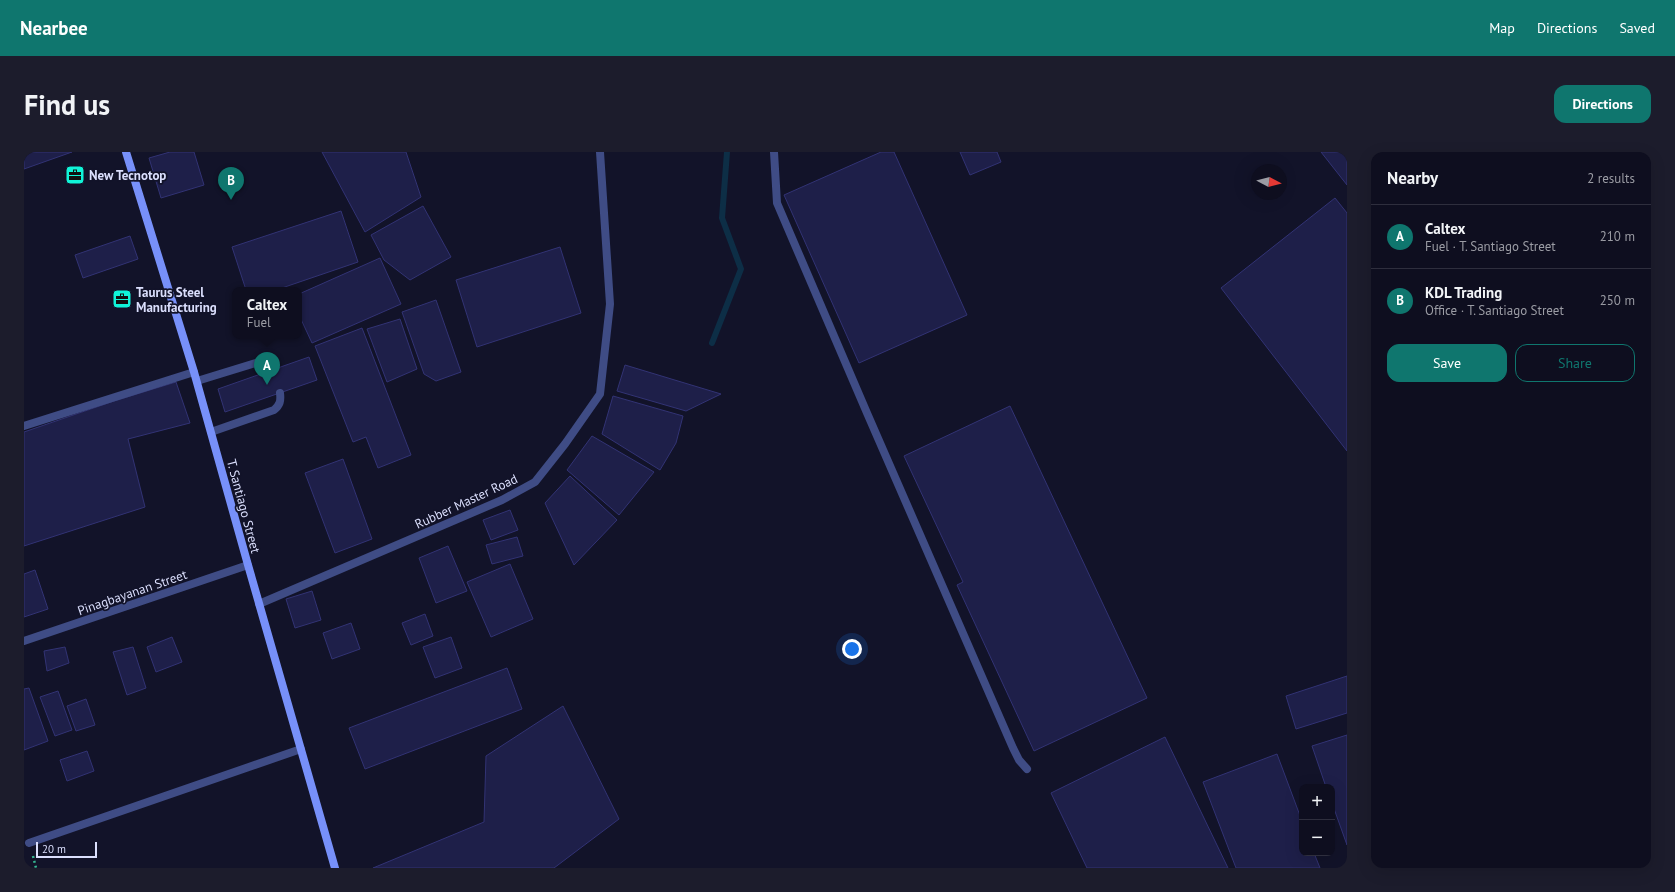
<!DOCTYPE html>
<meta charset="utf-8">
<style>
:root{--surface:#0e0e1f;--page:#1c1c2c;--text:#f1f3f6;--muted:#9b9ca4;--line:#2e2e3d;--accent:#0f766e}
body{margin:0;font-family:"PT Sans",sans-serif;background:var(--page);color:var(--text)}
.controls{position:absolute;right:12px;bottom:12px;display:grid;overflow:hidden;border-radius:8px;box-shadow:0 4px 16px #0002}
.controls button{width:36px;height:36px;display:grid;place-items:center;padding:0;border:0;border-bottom:1px solid var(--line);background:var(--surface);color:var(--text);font:20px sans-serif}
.compass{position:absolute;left:1227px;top:12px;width:36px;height:36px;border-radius:50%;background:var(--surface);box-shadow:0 4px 16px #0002;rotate:97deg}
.scale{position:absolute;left:12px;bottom:10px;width:61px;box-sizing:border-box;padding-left:4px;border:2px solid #dbdffd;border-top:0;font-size:11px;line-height:14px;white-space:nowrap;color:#dbdffd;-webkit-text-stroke:3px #121329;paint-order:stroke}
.you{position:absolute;left:828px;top:497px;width:14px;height:14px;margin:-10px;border:3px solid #fff;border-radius:50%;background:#1a73e8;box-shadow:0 0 0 6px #1a73e833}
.badge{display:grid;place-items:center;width:26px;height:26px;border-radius:50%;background:var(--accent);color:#fff;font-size:13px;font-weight:700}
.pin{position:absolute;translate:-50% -33px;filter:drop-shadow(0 1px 2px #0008)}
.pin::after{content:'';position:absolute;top:21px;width:14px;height:12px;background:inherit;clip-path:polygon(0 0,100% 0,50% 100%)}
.popup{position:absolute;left:208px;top:135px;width:70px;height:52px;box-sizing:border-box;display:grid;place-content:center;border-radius:8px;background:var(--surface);filter:drop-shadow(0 1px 3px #0005);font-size:13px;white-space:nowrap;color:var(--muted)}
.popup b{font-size:15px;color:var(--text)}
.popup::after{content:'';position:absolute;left:50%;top:100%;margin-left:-8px;border:8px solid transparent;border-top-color:var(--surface)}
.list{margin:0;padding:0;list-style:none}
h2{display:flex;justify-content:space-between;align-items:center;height:52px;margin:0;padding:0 16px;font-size:17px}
h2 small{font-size:13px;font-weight:400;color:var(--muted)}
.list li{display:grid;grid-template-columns:26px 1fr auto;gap:12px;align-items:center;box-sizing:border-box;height:64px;padding:0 16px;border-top:1px solid var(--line)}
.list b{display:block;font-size:15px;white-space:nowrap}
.list p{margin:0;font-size:13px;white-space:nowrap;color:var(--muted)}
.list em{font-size:13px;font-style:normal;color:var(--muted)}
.actions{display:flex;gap:8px;padding:12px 16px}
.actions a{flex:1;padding:9px 0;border:1px solid var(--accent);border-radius:12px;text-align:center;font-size:14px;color:var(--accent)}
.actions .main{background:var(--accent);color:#fff}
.map{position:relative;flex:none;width:1323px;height:716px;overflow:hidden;border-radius:12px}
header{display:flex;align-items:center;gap:24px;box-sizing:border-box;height:56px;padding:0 20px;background:var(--accent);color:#fff}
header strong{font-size:19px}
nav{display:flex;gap:22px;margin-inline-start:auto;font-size:14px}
.intro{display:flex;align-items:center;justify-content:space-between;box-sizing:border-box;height:96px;padding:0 24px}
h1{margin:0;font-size:28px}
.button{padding:10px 18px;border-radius:12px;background:var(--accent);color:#fff;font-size:14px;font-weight:700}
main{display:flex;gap:24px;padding:0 24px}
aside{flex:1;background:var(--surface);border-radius:12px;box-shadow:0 4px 16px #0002}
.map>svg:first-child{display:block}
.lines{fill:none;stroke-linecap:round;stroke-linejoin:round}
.stream{stroke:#0d2e46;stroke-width:6}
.building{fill:#1e1f49;stroke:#323374}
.path{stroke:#36b692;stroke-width:2.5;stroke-dasharray:2 3;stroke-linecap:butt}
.service{stroke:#3f4c85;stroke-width:8}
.minor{stroke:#3f4c85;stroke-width:8}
.secondary{stroke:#7790f9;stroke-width:8}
.labels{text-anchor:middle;stroke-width:3.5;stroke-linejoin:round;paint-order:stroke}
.poi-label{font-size:13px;font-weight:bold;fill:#dbdffd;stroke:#121329;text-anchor:start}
.street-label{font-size:13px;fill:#dbdffd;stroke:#121329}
</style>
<header>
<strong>Nearbee</strong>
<nav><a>Map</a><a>Directions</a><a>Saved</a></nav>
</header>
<div class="intro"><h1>Find us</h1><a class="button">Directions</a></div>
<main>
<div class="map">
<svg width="1323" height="716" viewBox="0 0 1323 716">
<rect width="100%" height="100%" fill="#121329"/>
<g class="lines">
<path class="stream" d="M688,191l29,-74 -19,-51 5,-66"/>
</g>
<path class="building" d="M0,0h48l-48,17z
M146,0h24l10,33 -43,13 -12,-40z
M298,0h84l15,45 -56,35z
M857,0h13l73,163 -108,48 -75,-168z
M936,0h37l4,10 -31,13z
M1297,0h26v33z
M1311,46l12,15v238l-126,-163z
M399,54l28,51 -41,23 -26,-20 -13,-25z
M317,59l17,51 -82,28h-30l-14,-43z
M106,84l8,23 -55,19 -8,-23z
M536,95l21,66 -104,34 -21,-67z
M356,106l21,46 -89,39 -13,-28v-21z
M412,148l25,72 -25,9 -12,-7 -22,-62z
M376,167l17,50 -30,13 -20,-53z
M338,176l49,127 -33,13 -12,-31 -13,5 -38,-96z
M285,205l8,23 -92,32 -7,-23z
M601,213l96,29 -35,17 -69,-20z
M152,230l14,41 -62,16 17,68 -121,39v-114l90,-31z
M589,244l70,20 -7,27 -16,27 -58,-36z
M986,254l137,292 -113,53 -77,-166 6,-3 -59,-126z
M568,284l62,36 -35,43 -52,-45z
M319,307l29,80 -37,14 -30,-80z
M546,324l47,44 -43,45 -29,-62z
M486,358l8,20 -27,10 -8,-20z
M493,385l6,19 -31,8 -6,-19z
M424,394l19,45 -31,12 -17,-45z
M486,412l23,55 -42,18 -24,-55z
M11,418l13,39 -24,8v-43z
M288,439l9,29 -26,8 -9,-29z
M401,462l8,22 -22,9 -9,-22z
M327,471l9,26 -28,10 -9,-26z
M148,485l10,25 -26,10 -9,-25z
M427,485l11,31 -27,10 -12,-31z
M41,495l4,16 -22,8 -3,-20z
M109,495l13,41 -19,7 -14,-43z
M483,516l15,41 -157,60 -16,-41z
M1323,524v37l-51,16 -10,-33z
M5,536l19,53 -24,9v-61z
M34,539l14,39 -17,6 -15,-39z
M62,547l9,26 -19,6 -9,-25z
M539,554l56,113 -65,49h-181l111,-46 2,-66z
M1323,583v110l-15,-42v-16h-6l-14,-41z
M1141,585l63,131h-141l-36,-75z
M63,599l7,20 -27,10 -7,-21z
M1253,602l25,67v32h12l6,15h-84l-33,-86z"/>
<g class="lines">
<path class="path" d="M9,704l3,12"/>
<path class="service" d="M750,0l3,51 90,210 146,335 6,12 8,9
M173,229l62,-19 10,3 3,5
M0,274l170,-54
M187,280l63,-22c6,-5 7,-9 6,-17"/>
<path class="minor" d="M235,452l243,-104 33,-18 30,-38 35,-50 10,-90 -10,-152
M0,489l224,-76
M5,691l272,-94"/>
<path class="secondary" d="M102,0l68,220 54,193 87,303"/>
</g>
<defs>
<g id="office-square" transform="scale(1)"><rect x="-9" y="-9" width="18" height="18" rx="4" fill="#10f4d8" stroke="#121329"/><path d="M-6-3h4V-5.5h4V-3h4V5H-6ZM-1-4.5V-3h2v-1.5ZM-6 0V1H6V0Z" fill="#111"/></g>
</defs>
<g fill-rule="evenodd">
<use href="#office-square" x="51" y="23"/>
<use href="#office-square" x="98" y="147"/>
</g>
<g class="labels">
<g class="poi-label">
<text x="65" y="28">New Tecnotop</text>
<text x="112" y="145">Taurus Steel<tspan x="112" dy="15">Manufacturing</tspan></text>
</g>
<g class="street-label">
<text transform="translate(442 349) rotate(-25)" y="5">Rubber Master Road</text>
<text transform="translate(220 354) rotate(75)" y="5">T. Santiago Street</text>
<text transform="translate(108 440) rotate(-19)" y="5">Pinagbayanan Street</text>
</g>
</g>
</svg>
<div class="controls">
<button>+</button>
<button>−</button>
</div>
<svg class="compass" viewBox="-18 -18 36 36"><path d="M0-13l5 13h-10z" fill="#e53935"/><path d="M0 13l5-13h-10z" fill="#9b9ca4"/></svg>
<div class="scale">20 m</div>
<div class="you"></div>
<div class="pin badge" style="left:243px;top:233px">A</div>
<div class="popup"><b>Caltex</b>Fuel</div>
<div class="pin badge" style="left:207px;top:48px">B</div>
</div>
<aside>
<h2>Nearby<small>2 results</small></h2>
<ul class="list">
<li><span class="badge">A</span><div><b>Caltex</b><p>Fuel · T. Santiago Street</p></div><em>210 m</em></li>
<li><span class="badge">B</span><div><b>KDL Trading</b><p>Office · T. Santiago Street</p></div><em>250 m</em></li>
</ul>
<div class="actions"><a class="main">Save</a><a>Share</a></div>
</aside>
</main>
